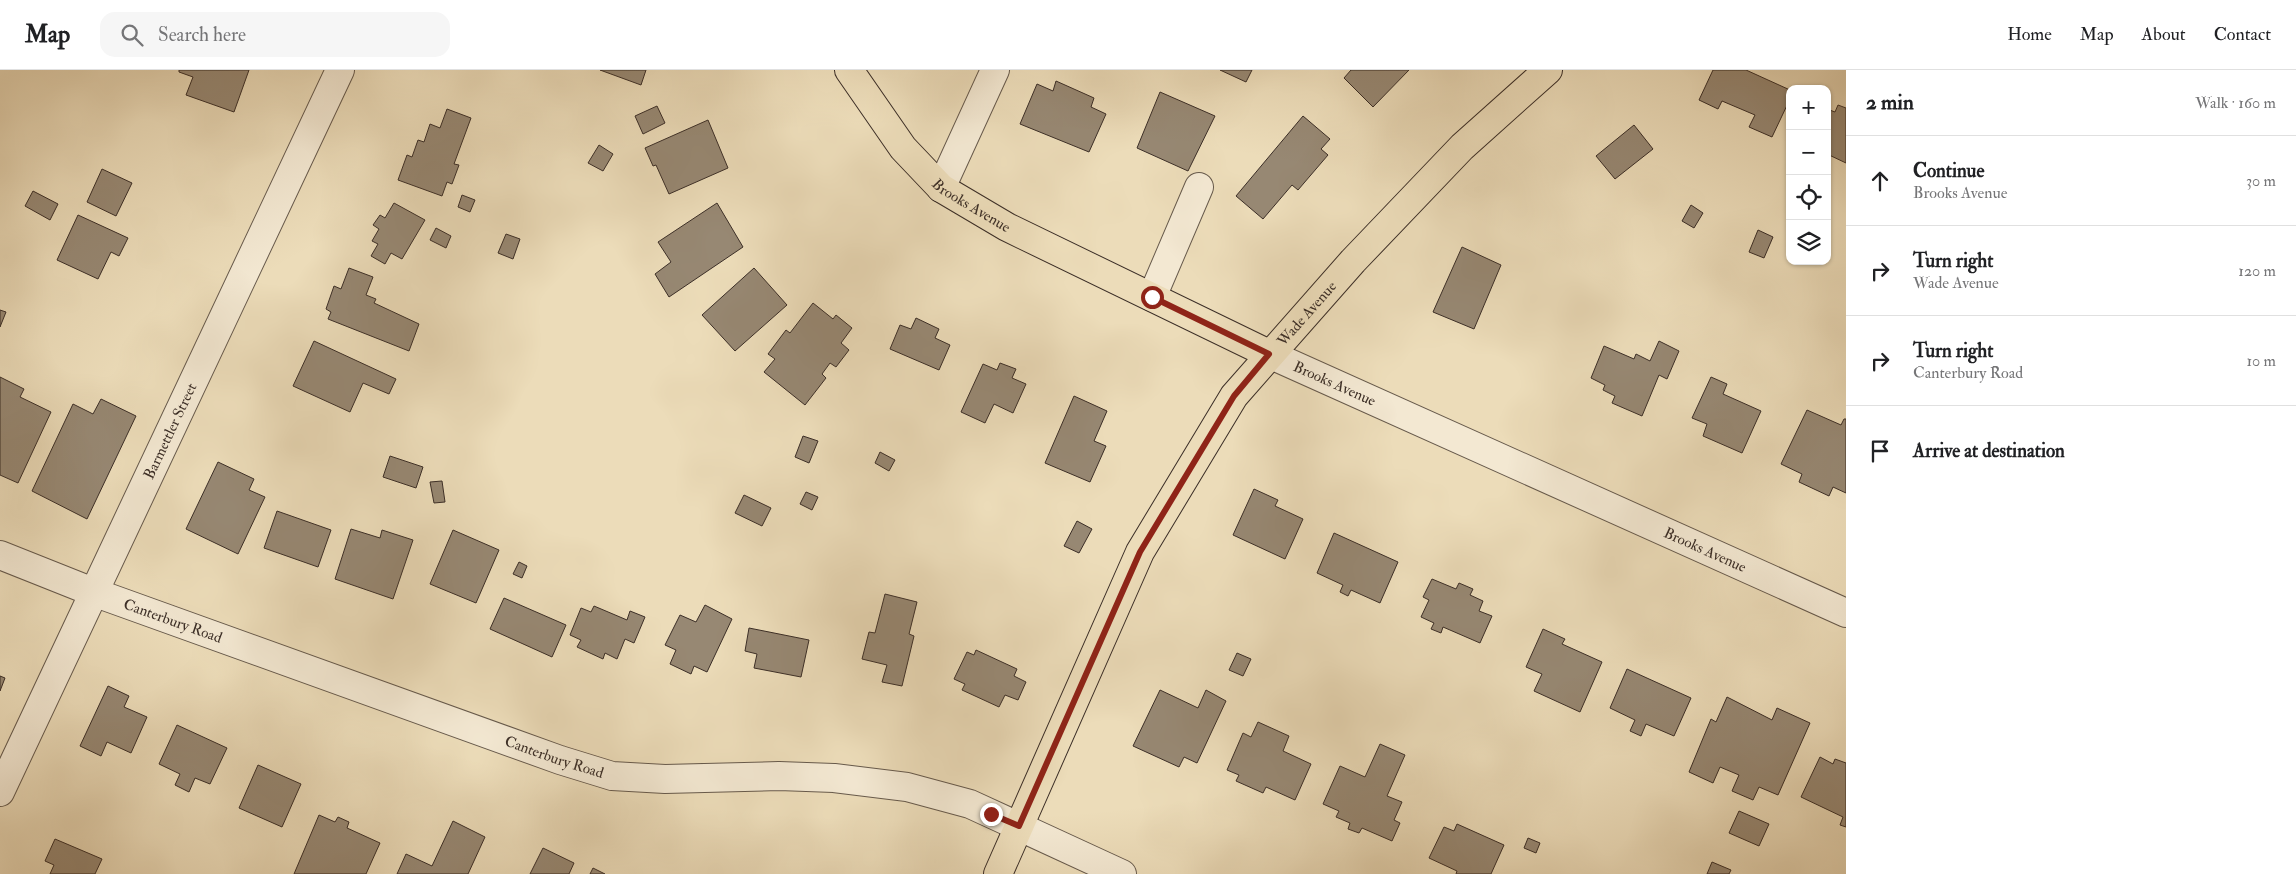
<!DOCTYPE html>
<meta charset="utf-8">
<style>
:root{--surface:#fff;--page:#f6f6f6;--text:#202124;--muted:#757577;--line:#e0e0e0}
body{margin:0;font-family:"IM FELL Double Pica",serif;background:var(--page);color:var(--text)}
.controls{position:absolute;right:15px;top:15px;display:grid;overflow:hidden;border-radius:10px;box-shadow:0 1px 4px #0004}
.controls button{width:45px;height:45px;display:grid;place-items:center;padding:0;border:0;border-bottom:1px solid var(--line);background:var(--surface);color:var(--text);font:25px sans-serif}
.stop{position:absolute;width:15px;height:15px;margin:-11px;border:4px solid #8f2418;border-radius:50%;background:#fff}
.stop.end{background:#8f2418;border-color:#fff;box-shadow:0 1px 5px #0008}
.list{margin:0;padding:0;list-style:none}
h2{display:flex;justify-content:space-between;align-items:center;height:65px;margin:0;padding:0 20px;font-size:21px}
h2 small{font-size:16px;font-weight:400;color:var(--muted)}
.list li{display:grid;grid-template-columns:32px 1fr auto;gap:15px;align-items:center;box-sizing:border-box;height:90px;padding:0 20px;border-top:1px solid var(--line)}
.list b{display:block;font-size:19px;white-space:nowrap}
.list p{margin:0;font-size:16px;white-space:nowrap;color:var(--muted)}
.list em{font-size:16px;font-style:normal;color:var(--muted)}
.icon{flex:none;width:28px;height:28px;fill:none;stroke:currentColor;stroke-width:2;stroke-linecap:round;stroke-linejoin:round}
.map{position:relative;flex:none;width:1846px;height:804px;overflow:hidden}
header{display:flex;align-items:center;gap:30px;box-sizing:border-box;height:70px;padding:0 25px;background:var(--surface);border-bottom:1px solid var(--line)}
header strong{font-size:24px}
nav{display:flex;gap:28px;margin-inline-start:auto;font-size:18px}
.search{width:350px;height:45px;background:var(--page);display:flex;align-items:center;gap:12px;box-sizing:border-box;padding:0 18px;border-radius:15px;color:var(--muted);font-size:19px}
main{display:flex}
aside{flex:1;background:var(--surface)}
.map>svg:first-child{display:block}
.building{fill:#978873;stroke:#3b2e27}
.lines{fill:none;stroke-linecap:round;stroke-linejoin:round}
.minor-casing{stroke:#675a4c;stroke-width:30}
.major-casing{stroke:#3b2e27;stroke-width:30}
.minor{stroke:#f3e8d2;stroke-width:28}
.major{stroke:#ecdcb9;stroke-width:28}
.route{stroke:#8f2418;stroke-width:6}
.labels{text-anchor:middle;stroke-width:5;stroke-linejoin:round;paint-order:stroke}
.street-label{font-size:15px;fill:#3b2e27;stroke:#f3e8d2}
</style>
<header>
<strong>Map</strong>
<div class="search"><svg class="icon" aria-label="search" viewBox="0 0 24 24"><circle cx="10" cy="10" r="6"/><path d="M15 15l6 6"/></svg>Search here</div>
<nav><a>Home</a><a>Map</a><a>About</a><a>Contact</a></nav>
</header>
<main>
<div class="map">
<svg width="1846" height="804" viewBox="0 0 1846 804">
<rect width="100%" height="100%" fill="#ecdcb9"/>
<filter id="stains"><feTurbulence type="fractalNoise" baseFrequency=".004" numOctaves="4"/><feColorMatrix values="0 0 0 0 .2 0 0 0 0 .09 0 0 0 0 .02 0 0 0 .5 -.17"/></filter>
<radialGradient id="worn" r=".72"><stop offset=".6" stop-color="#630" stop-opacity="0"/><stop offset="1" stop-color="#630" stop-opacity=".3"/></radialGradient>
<path class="building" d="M179,0h70l-15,42 -48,-17 7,-18 -14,-5z
M600,0h46l-5,15z
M1220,0h32l-6,12z
M1351,0h58l-36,37 -29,-29z
M1713,0h33l44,20v9l-18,38 -23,-10 6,-12 -33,-14 -4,8 -19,-9z
M1056,11l38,17 -3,9 15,7 -17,38 -69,-28 17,-40 16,7z
M1160,22l55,24 -27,55 -51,-23z
M1838,35l8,3v55l-19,-9v-45l8,3z
M657,36l8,17 -22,11 -8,-18z
M447,39l24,9 -17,46 5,1 -7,19 -5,-2 -5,14 -44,-16 9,-25 5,2 6,-17 6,2 6,-18 10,4z
M1303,46l27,23 -9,10 7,6 -30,35 -6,-5 -29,34 -27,-23z
M708,50l20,48 -59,26 -13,-29 -3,1 -8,-18z
M1634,55l19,24 -38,30 -19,-23z
M599,75l14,9 -10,17 -15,-8z
M102,99l30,14 -16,33 -29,-14z
M33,121l25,13 -8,16 -25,-14z
M462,125l13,5 -5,12 -12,-5z
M394,133l31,17 -23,39 -11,-6 -6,11 -14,-8 7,-12 -6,-3 7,-12 -6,-4 7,-10 5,3z
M717,133l26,44 -74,50 -14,-23 16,-12 -13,-20z
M1691,135l12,8 -9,15 -12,-7z
M78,145l50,23 -9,18 -8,-4 -13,27 -41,-19z
M436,158l15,8 -5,12 -16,-8z
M1758,160l15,7 -9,21 -15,-6z
M506,164l14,5 -7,20 -15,-6z
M1462,177l39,18 -27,64 -41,-17z
M349,198l24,9 -7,18 10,4 -2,4 45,21 -10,27 -81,-32 3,-7 -5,-3 8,-23 7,3z
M754,198l33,37 -52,46 -33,-36z
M813,233l20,16 3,-4 16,13 -11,15 8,7 -13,17 -6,-4 -8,11 4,4 -21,27 -41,-33 11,-13 -7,-5 18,-24 4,3z
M0,240l6,2 -6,15z
M916,248l23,11 -4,9 15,7 -11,25 -49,-21 10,-24 11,4z
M314,271l82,38 -7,15 -26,-11 -13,29 -57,-26z
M1659,271l20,10 -12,28 -8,-4 -17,41 -30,-13 3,-7 -12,-6 2,-5 -14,-7 13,-32 30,13 2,-5 14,7z
M1000,293l16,6 -4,9 14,6 -13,29 -19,-9 -9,19 -24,-11 22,-48 14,6z
M0,307l24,12 -4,8 31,15 -33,71 -18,-8z
M1711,307l16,7 -4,10 38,17 -19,42 -39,-17 4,-12 -15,-6z
M1074,326l33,15 -13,30 12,5 -16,36 -45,-19z
M101,329l35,17 -49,103 -55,-28 41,-87 20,10z
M1807,340l34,15 3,-6h2v74l-13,-6 -4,9 -30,-14 3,-8 -21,-10z
M803,366l15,5 -9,22 -14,-6z
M880,382l15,8 -6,11 -14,-8z
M390,386l33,11 -7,21 -33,-11z
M218,392l36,17 -5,11 16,7 -27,57 -52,-25z
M442,411l3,21 -11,1 -4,-21z
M1254,419l24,11 -3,6 28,13 -18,40 -52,-24z
M806,422l12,5 -6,13 -12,-6z
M744,425l27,13 -9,18 -27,-13z
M277,441l54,19 -13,37 -54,-19z
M1077,451l15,8 -13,24 -15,-7z
M351,459l29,9 2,-8 31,10 -20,59 -58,-20z
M453,460l46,20 -23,53 -46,-19z
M1334,463l64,29 -18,41 -29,-13 -3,6 -8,-4 3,-7 -26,-12z
M519,492l8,4 -5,12 -9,-4z
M1432,509l24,10 3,-6 14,6 -3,6 13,6 -4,10 13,5 -12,27 -37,-16 -2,6 -10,-4 3,-6 -13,-6 8,-17 -6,-3z
M885,524l32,8 -8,32 5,2 -12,50 -20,-4 5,-17 -25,-6 7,-27 6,1z
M504,528l62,27 -14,32 -62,-28z
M705,535l27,14 -25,53 -13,-6 -3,8 -21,-10 6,-14 -11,-5 15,-30 16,7z
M594,536l33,14 3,-9 15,6 -11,26 -9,-4 -8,20 -12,-6 -2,6 -26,-12 4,-7 -11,-5 11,-27 10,4z
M749,558l60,12 -8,37 -47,-9 3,-14 -12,-3z
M1543,559l22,10 -3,5 40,18 -22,50 -46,-21 8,-17 -16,-7z
M976,580l41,19 -3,7 12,6 -8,18 -13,-5 -6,12 -37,-17 3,-6 -11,-5 13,-27 7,3z
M1237,583l14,6 -8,17 -14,-6z
M1627,599l64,29 -17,38 -28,-12 -5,12 -11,-5 5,-11 -25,-12z
M0,606l5,2 -5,13z
M108,616l21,10 -5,11 23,10 -16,36 -24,-11 -6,14 -21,-10z
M1160,620l38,18 8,-18 20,11 -29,62 -13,-6 -5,10 -46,-21z
M1727,627l45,23 5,-12 33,15 -32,72 -19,-8 -6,13 -21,-9 7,-16 -19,-8 -7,16 -24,-11 22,-53 5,3z
M1258,652l31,14 -6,15 28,13 -16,36 -29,-13 -3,6 -27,-12 3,-6 -12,-5 16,-37 8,4z
M177,655l50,23 -17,36 -15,-6 -6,14 -14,-7 5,-11 -21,-10z
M1380,674l25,11 -18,41 15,6 -8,18 6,3 -8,18 -30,-13 -3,5 -11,-4 2,-6 -14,-6 3,-6 -16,-7 17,-38 25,11z
M1820,687l13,7 2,-5 11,4v64l-6,-2 3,-8 -42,-20z
M258,695l43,19 -19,43 -43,-19z
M1739,741l30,13 -10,22 -30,-13z
M319,745l16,7 3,-5 11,5 -2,6 33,15 -14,31h-72z
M453,751l32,16 -17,37h-71l9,-20 26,12z
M1457,754l47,21 -13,29h-35l1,-3 -28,-13 15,-31 10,4z
M1528,768l12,5 -4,10 -12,-5z
M55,769l47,20 -7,15h-45l4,-9 -9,-4z
M543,778l31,15 -5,11h-39z
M1712,792l19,8 -2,4h-22z
M593,798l12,6h-15z"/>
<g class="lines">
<g class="minor-casing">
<g id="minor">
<path d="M941,118l54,-118"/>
<path d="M1152,227l47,-110"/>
<path id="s1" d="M1269,284l577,259"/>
<path id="s2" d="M0,485l93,37 467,168 52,16 53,3 114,-3 55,2 73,9 63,17 152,70"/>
<path id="s3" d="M0,722l340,-722"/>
</g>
</g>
<g class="major-casing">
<g id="major">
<path id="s4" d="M849,0l54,78 38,40 66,39 262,127"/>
<path id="s5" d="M998,804l142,-322 94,-156 119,-135 109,-114 86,-77"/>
</g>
</g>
<use href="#minor" class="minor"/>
<use href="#major" class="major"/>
</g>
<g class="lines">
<path class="route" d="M991,744l28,12 121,-274 94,-156 35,-42 -117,-57"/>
</g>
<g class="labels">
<g class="street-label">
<text dy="5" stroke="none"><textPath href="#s4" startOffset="185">Brooks Avenue</textPath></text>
<text dy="5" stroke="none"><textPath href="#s5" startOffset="644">Wade Avenue</textPath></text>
<text dy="5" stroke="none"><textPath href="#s1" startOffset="72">Brooks Avenue</textPath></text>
<text dy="5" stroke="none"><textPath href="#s3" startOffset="399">Barmettler Street</textPath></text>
<text dy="5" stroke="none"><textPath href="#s1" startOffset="478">Brooks Avenue</textPath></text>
<text dy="5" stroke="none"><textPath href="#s2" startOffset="185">Canterbury Road</textPath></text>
<text dy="5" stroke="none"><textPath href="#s2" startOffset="590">Canterbury Road</textPath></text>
</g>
</g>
<rect width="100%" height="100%" filter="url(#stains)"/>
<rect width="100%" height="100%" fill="url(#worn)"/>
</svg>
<div class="controls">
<button>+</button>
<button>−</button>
<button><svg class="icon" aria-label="locate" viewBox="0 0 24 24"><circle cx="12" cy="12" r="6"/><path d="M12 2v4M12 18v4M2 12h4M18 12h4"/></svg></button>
<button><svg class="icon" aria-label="layers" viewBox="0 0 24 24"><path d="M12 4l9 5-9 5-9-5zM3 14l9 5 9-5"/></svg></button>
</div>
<div class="stop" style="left:1152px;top:227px"></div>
<div class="stop end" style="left:991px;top:744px"></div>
</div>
<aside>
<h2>2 min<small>Walk · 160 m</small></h2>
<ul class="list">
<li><svg class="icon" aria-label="ahead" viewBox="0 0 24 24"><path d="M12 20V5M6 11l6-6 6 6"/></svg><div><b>Continue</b><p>Brooks Avenue</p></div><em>30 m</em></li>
<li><svg class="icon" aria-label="right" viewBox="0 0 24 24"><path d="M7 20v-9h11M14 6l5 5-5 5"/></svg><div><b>Turn right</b><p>Wade Avenue</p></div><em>120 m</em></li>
<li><svg class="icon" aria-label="right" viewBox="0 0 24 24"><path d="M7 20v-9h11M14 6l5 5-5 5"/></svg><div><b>Turn right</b><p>Canterbury Road</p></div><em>10 m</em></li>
<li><svg class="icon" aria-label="arrive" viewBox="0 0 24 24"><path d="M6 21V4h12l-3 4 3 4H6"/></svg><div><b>Arrive at destination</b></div></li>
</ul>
</aside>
</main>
